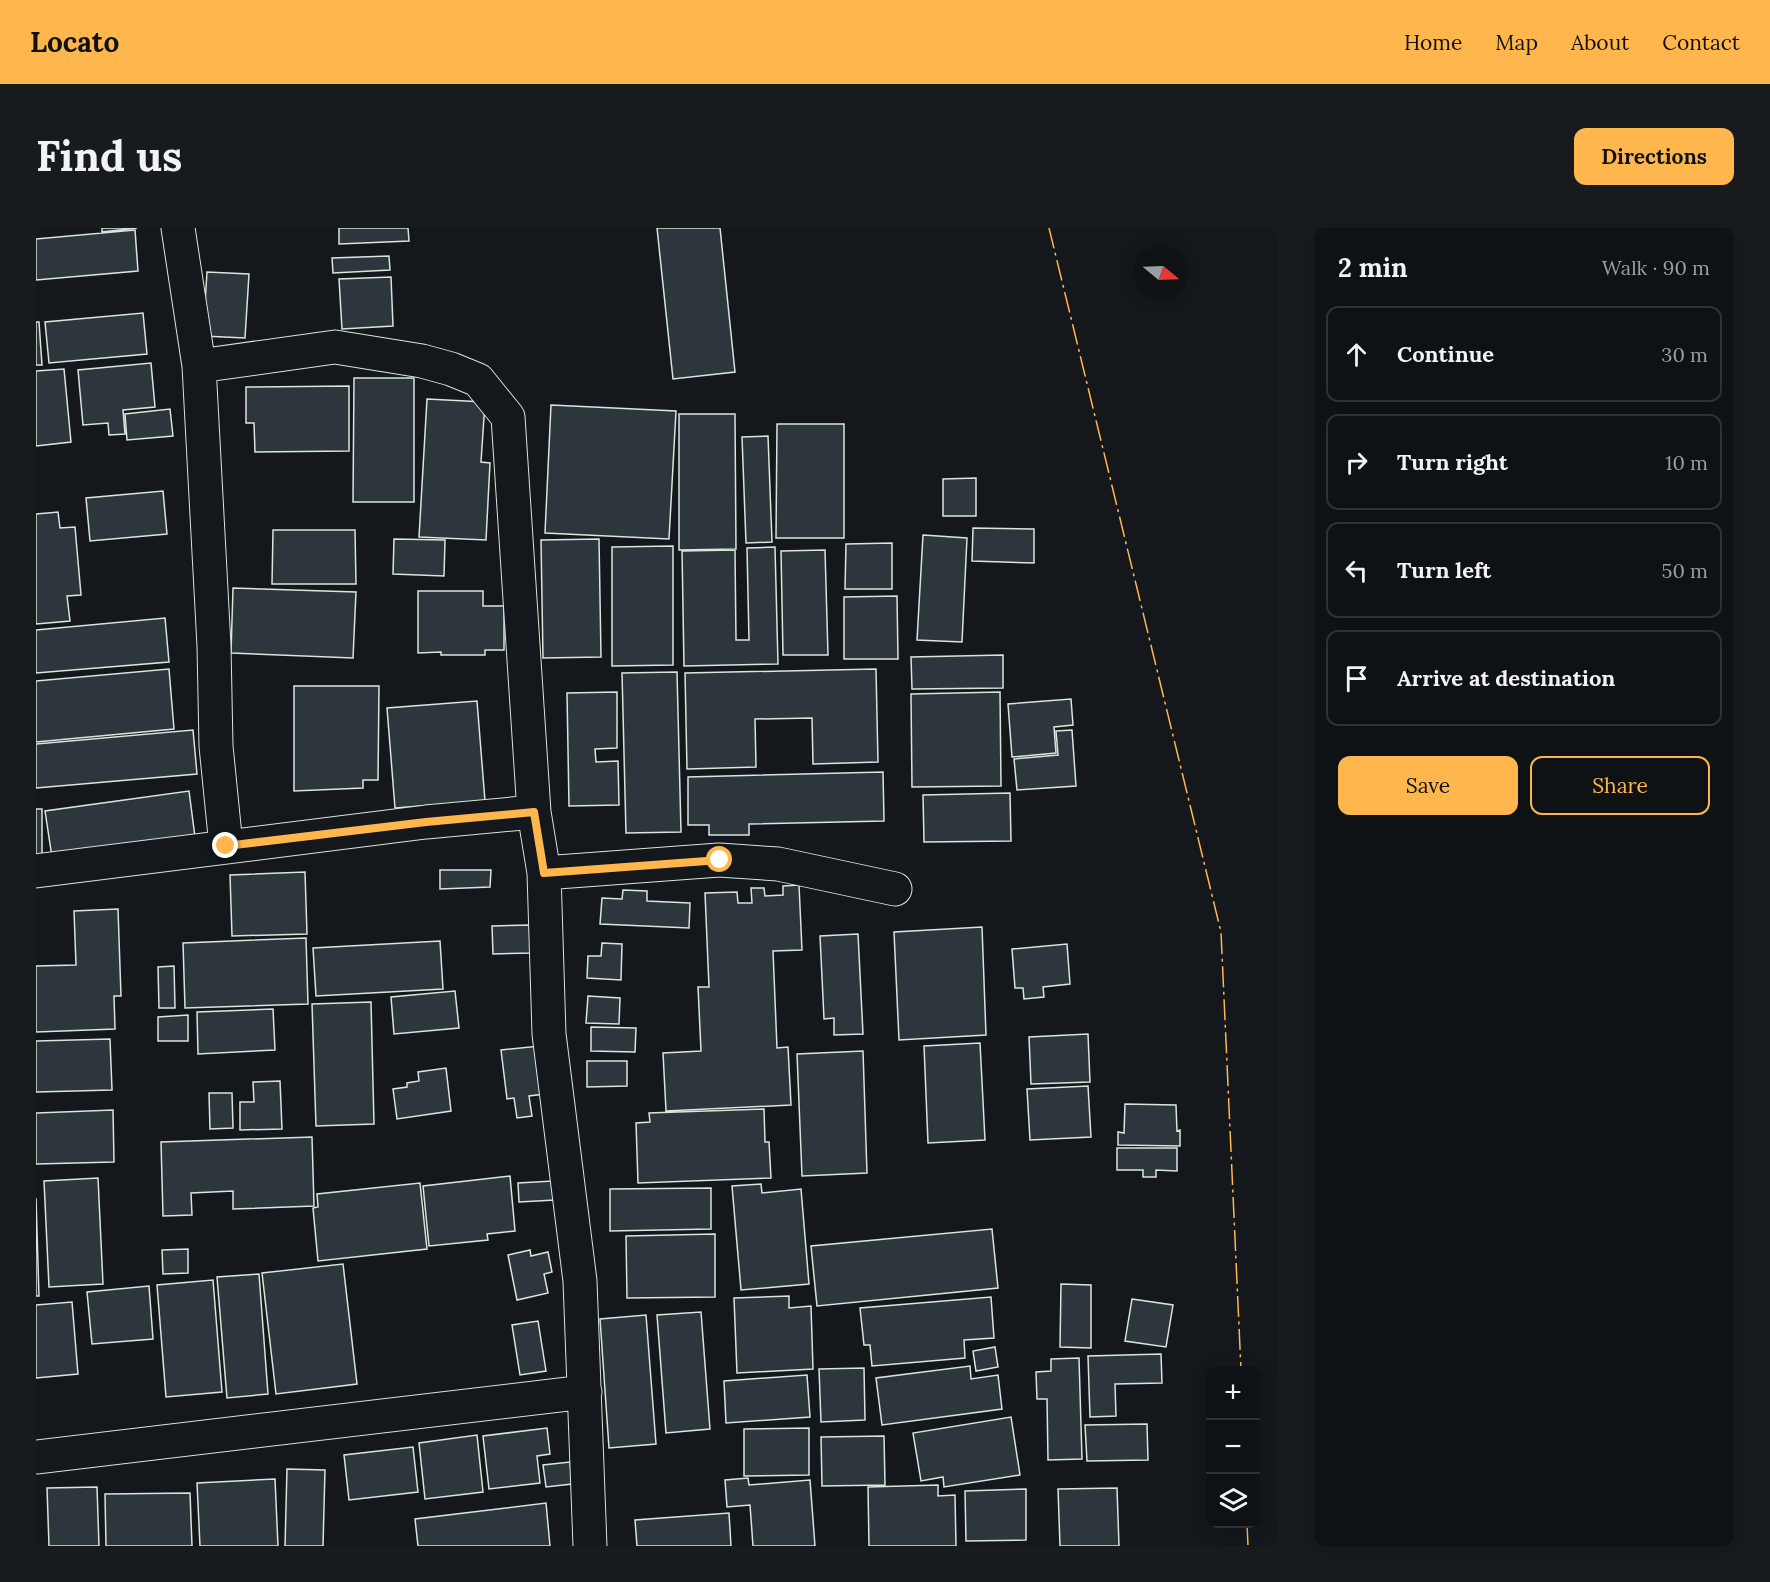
<!DOCTYPE html>
<meta charset="utf-8">
<style>
:root{--surface:#0f1215;--page:#181b1e;--text:#f1f3f6;--muted:#9b9ea0;--line:#2f3234;--accent:#ffb74d}
body{margin:0;font-family:Lora,serif;background:var(--page);color:var(--text)}
.controls{position:absolute;right:18px;bottom:18px;display:grid;overflow:hidden;border-radius:12px;box-shadow:0 3px 15px #0003}
.controls button{width:54px;height:54px;display:grid;place-items:center;padding:0;border:0;border-bottom:2px solid var(--line);background:var(--surface);color:var(--text);font:30px sans-serif}
.compass{position:absolute;left:1098px;top:18px;width:54px;height:54px;border-radius:50%;background:var(--surface);box-shadow:0 3px 15px #0003;rotate:109deg}
.stop{position:absolute;width:18px;height:18px;margin:-14px;border:4px solid #ffb74d;border-radius:50%;background:#fff}
.stop.end{background:#ffb74d;border-color:#fff;box-shadow:0 2px 6px #0008}
.list{margin:0;padding:0;list-style:none}
h2{display:flex;justify-content:space-between;align-items:center;height:78px;margin:0;padding:0 24px;font-size:26px}
h2 small{font-size:20px;font-weight:400;color:var(--muted)}
.list li{display:grid;grid-template-columns:39px 1fr auto;gap:18px;align-items:center;box-sizing:border-box;height:96px;margin:0 12px 12px;padding:0 12px;border:2px solid var(--line);border-radius:12px}
.list b{display:block;font-size:22px;white-space:nowrap}
.list em{font-size:20px;font-style:normal;color:var(--muted)}
.actions{display:flex;gap:12px;padding:18px 24px}
.actions a{flex:1;padding:14px 0;border:2px solid var(--accent);border-radius:12px;text-align:center;font-size:21px;color:var(--accent)}
.actions .main{background:var(--accent);color:#111}
.icon{flex:none;width:33px;height:33px;fill:none;stroke:currentColor;stroke-width:2;stroke-linecap:round;stroke-linejoin:round}
.map{position:relative;flex:none;width:1242px;height:1318px;overflow:hidden;border-radius:12px}
header{display:flex;align-items:center;gap:36px;box-sizing:border-box;height:84px;padding:0 30px;background:var(--accent);color:#111}
header strong{font-size:28px}
nav{display:flex;gap:33px;margin-inline-start:auto;font-size:21px}
.intro{display:flex;align-items:center;justify-content:space-between;box-sizing:border-box;height:144px;padding:0 36px}
h1{margin:0;font-size:42px}
.button{padding:15px 27px;border-radius:12px;background:var(--accent);color:#111;font-size:21px;font-weight:700}
main{display:flex;gap:36px;padding:0 36px}
aside{flex:1;background:var(--surface);border-radius:12px;box-shadow:0 3px 15px #0003}
.map>svg:first-child{display:block}
.building{fill:#2c363c;stroke:#d8e6dc;stroke-width:1.5}
.lines{fill:none;stroke-linecap:round;stroke-linejoin:round}
.minor-casing{stroke:#d8e6dc;stroke-width:35}
.minor{stroke:#14181c;stroke-width:33}
.power{stroke:#ffb74d;stroke-width:1.5;stroke-dasharray:21 4.5 3 4.5;stroke-linecap:butt}
.route{stroke:#ffb74d;stroke-width:8}
</style>
<header>
<strong>Locato</strong>
<nav><a>Home</a><a>Map</a><a>About</a><a>Contact</a></nav>
</header>
<div class="intro"><h1>Find us</h1><a class="button">Directions</a></div>
<main>
<div class="map">
<svg width="1242" height="1318" viewBox="0 0 1242 1318">
<rect width="100%" height="100%" fill="#14181c"/>
<path class="building" d="M66,0h35l-35,4z
M303,0h69l1,13 -70,3z
M621,0h63l15,144 -62,7z
M99,2l3,41 -102,9v-41z
M353,28l1,14 -57,3 -1,-15z
M171,44l42,2 -4,64 -42,-2z
M355,49l2,49 -51,3 -3,-50z
M107,85l4,41 -98,9 -4,-41z
M0,94h3l3,43h-6z
M115,135l4,44 -32,3 2,24 -16,1 -1,-12 -25,2 -5,-55z
M28,141l7,73 -35,4v-75z
M318,150h60v124h-61z
M313,158v65l-94,1 -1,-29h-8v-36z
M391,171l58,3 -4,60 9,1 -4,77 -67,-3z
M515,177l125,6 -7,128 -124,-6z
M134,181l3,27 -46,4 -2,-26z
M643,186h56l1,135 -57,1z
M741,196h67v114h-68z
M732,208l4,106 -26,1 -4,-106z
M940,250v38h-33v-37z
M127,263l4,43 -77,7 -4,-43z
M22,284l2,16 15,-1 6,68 -14,1 3,25 -34,3v-110z
M937,300l61,1v34l-62,-2z
M237,302h82l1,54h-84z
M887,307l44,3 -5,104 -45,-2z
M358,311l51,1 -1,36 -51,-2z
M563,311l2,118 -58,1 -2,-118z
M856,315v46h-47l1,-45z
M637,318v119l-61,1v-119z
M739,319l3,117 -94,2 -2,-115 53,-1 1,90h13l-2,-92z
M789,322l3,105h-45l-2,-104z
M197,360l123,4 -3,66 -122,-5z
M382,363h65v15h21v44h-19v5h-44v-3l-23,1z
M861,368l1,63h-54v-62z
M129,390l4,44 -133,11v-43z
M967,427v33l-91,1 -1,-32z
M133,441l5,60 -138,13v-61z
M840,441l2,93 -65,2 -1,-46 -57,1 1,48 -69,2 -2,-96z
M641,444l4,160 -55,1 -4,-160z
M258,458h85l-1,94h-15v8l-69,3z
M581,464v56l-22,1 1,13 22,-1 1,44 -50,1 -2,-113z
M964,464l1,94 -89,1 -1,-93z
M1035,471l2,26 -19,2 2,26 -44,4 -4,-53z
M441,473l8,100 -90,7 -8,-100z
M157,502l4,44 -161,14v-44z
M1036,502l4,56 -59,4 -3,-31 44,-4 -2,-24z
M847,544l1,49 -135,3v11h-40v-10h-21v-48z
M153,563l6,46 -143,20 -7,-46z
M974,565l1,48 -87,1 -1,-47z
M0,581h6v51h-6z
M404,642h51l-1,17 -50,2z
M269,644l2,62 -75,2 -2,-61z
M763,657l3,65 -29,1 4,97 11,-1 3,58 -125,6 -3,-58 38,-2 -3,-64h11l-4,-94 32,-1 1,11h14l-1,-15h13l1,8 18,-1v-9z
M587,662l24,1v10l43,2 -1,25 -89,-4 2,-26 20,1z
M82,681l3,87h-7l1,33 -79,3v-66l40,-1 -2,-54z
M495,697l1,28 -39,1 -1,-28z
M946,699l4,108 -87,5 -5,-108z
M822,706l5,100 -29,1v-17l-10,1 -4,-83z
M270,710l2,66 -123,4 -2,-65z
M404,713l3,48 -127,7 -3,-48z
M566,715l20,1 -1,36 -34,-2 1,-22h13z
M1031,716l3,40 -27,3 1,10 -20,2 -1,-11h-8l-3,-39z
M138,738l1,42h-16l-1,-41z
M419,763l4,37 -65,6 -3,-37z
M552,768l32,2 -1,26 -33,-1z
M335,774l3,122 -58,2 -4,-122z
M237,781l2,41 -77,4 -1,-42z
M152,787v26h-30v-24z
M555,799l45,1 -1,24 -44,-1z
M1052,806l2,48 -59,2 -2,-47z
M74,811l2,51 -76,2v-51z
M944,815l5,97 -57,3 -4,-97z
M504,818l5,48 -16,2 3,20 -15,2 -3,-20 -7,1 -6,-49z
M827,823l4,122 -65,3 -5,-122z
M551,833h40v25l-40,1z
M410,840l5,43 -54,8 -4,-30 14,-2v-4l12,-2 -1,-9z
M244,853l2,48 -42,1v-28h14l-1,-20z
M1052,858l3,51 -61,3 -3,-51z
M173,865h23l1,35 -23,1z
M1089,876l51,1 1,26 3,-1v16l-62,-1v-13l6,1z
M728,881l1,33h4l2,36 -133,5 -2,-60 14,-1 -1,-9z
M77,882l1,52 -78,2v-51z
M276,909l2,69 -81,3v-18l-42,2 1,22 -29,1 -2,-74z
M1081,920h60v23l-21,-1v7h-13v-7h-26z
M474,948l5,55 -28,3 1,6 -59,6 -6,-60z
M62,950l5,106 -54,3 -5,-106z
M517,953l2,19 -36,2 -1,-19z
M384,955l7,66 -109,12 -5,-53 5,-1 -1,-13z
M725,956l1,9 39,-4 8,95 -68,6 -9,-104z
M675,960v41l-101,2v-42z
M0,970l3,98h-3z
M956,1001l6,59 -181,18 -6,-60z
M679,1006v63l-88,1 -1,-62z
M152,1021v24l-25,1 -1,-24z
M494,1022l1,6 17,-4 4,20 -8,2 4,19 -31,7 -9,-45z
M307,1036l14,120 -81,10 -14,-121z
M223,1046l9,120 -41,4 -10,-121z
M177,1052l9,112 -56,5 -9,-112z
M1025,1056l30,1v63l-31,-1z
M113,1058l4,53 -61,5 -5,-52z
M753,1068v12l22,-2 2,63 -76,4 -3,-75z
M955,1069l3,41 -30,2 1,18 -93,8 -2,-21h-6l-4,-37z
M1096,1071l41,6 -7,42 -41,-6z
M36,1074l6,72 -42,4v-73z
M665,1084l9,117 -44,4 -9,-118z
M610,1087l10,129 -47,4 -9,-129z
M502,1093l8,50 -26,4 -8,-50z
M959,1119l3,20 -22,4 -3,-20z
M1125,1126l1,29 -47,1 1,32 -26,1 -2,-61z
M1043,1130l3,101 -34,1 -1,-61h-10l-1,-27 15,-1v-12z
M934,1138l1,13 27,-4 4,34 -120,16 -6,-47z
M828,1140l1,52 -44,2 -2,-53z
M771,1147l3,42 -84,6 -2,-42z
M975,1189l9,58 -76,12 -1,-10 -22,4 -8,-48z
M1111,1196l1,36 -61,1 -2,-36z
M511,1200l3,26 -13,2 3,27 -51,6 -6,-53z
M773,1200v47l-65,1v-47z
M441,1207l6,57 -58,7 -6,-56z
M848,1208l1,49 -63,1 -1,-49z
M377,1219l5,45 -69,8 -5,-45z
M534,1234l2,22 -26,3 -3,-22z
M251,1241l38,1 -2,76h-38z
M712,1250l1,7 61,-5 5,66h-62l-3,-41 -23,2 -2,-27z
M239,1251l3,67h-78l-3,-63z
M902,1257v11l17,-1 1,51h-87l-1,-59z
M61,1259l2,59h-50l-2,-58z
M1081,1260l2,58h-59l-2,-57z
M990,1261v51l-60,1 -1,-50z
M154,1265l2,53h-86l-1,-52z
M510,1275l4,43h-132l-3,-27z
M693,1285l2,33h-94l-2,-26z"/>
<g class="lines">
<g class="minor-casing">
<path id="minor" d="M142,0l21,138 15,280 2,100 10,100
M163,138l136,-19 87,14 29,8 27,11 30,37 26,395 10,61 5,161 31,247 10,265
M0,643l390,-49 108,-10
M508,645l175,-13 59,4 117,25
M0,1229l549,-65"/>
</g>
<use href="#minor" class="minor"/>
<path class="power" d="M1013,0l172,704 20,438
M1211,1296l1,22"/>
</g>
<g class="lines">
<path class="route" d="M190,618l200,-24 108,-10 10,61 176,-13"/>
</g>
</svg>
<div class="controls">
<button>+</button>
<button>−</button>
<button><svg class="icon" aria-label="layers" viewBox="0 0 24 24"><path d="M12 4l9 5-9 5-9-5zM3 14l9 5 9-5"/></svg></button>
</div>
<svg class="compass" viewBox="-18 -18 36 36"><path d="M0-13l5 13h-10z" fill="#e53935"/><path d="M0 13l5-13h-10z" fill="#9b9ea0"/></svg>
<div class="stop" style="left:684px;top:632px"></div>
<div class="stop end" style="left:190px;top:618px"></div>
</div>
<aside>
<h2>2 min<small>Walk · 90 m</small></h2>
<ul class="list">
<li><svg class="icon" aria-label="ahead" viewBox="0 0 24 24"><path d="M12 20V5M6 11l6-6 6 6"/></svg><div><b>Continue</b></div><em>30 m</em></li>
<li><svg class="icon" aria-label="right" viewBox="0 0 24 24"><path d="M7 20v-9h11M14 6l5 5-5 5"/></svg><div><b>Turn right</b></div><em>10 m</em></li>
<li><svg class="icon" aria-label="left" viewBox="0 0 24 24"><path d="M17 20v-9H6M10 6l-5 5 5 5"/></svg><div><b>Turn left</b></div><em>50 m</em></li>
<li><svg class="icon" aria-label="arrive" viewBox="0 0 24 24"><path d="M6 21V4h12l-3 4 3 4H6"/></svg><div><b>Arrive at destination</b></div></li>
</ul>
<div class="actions"><a class="main">Save</a><a>Share</a></div>
</aside>
</main>
